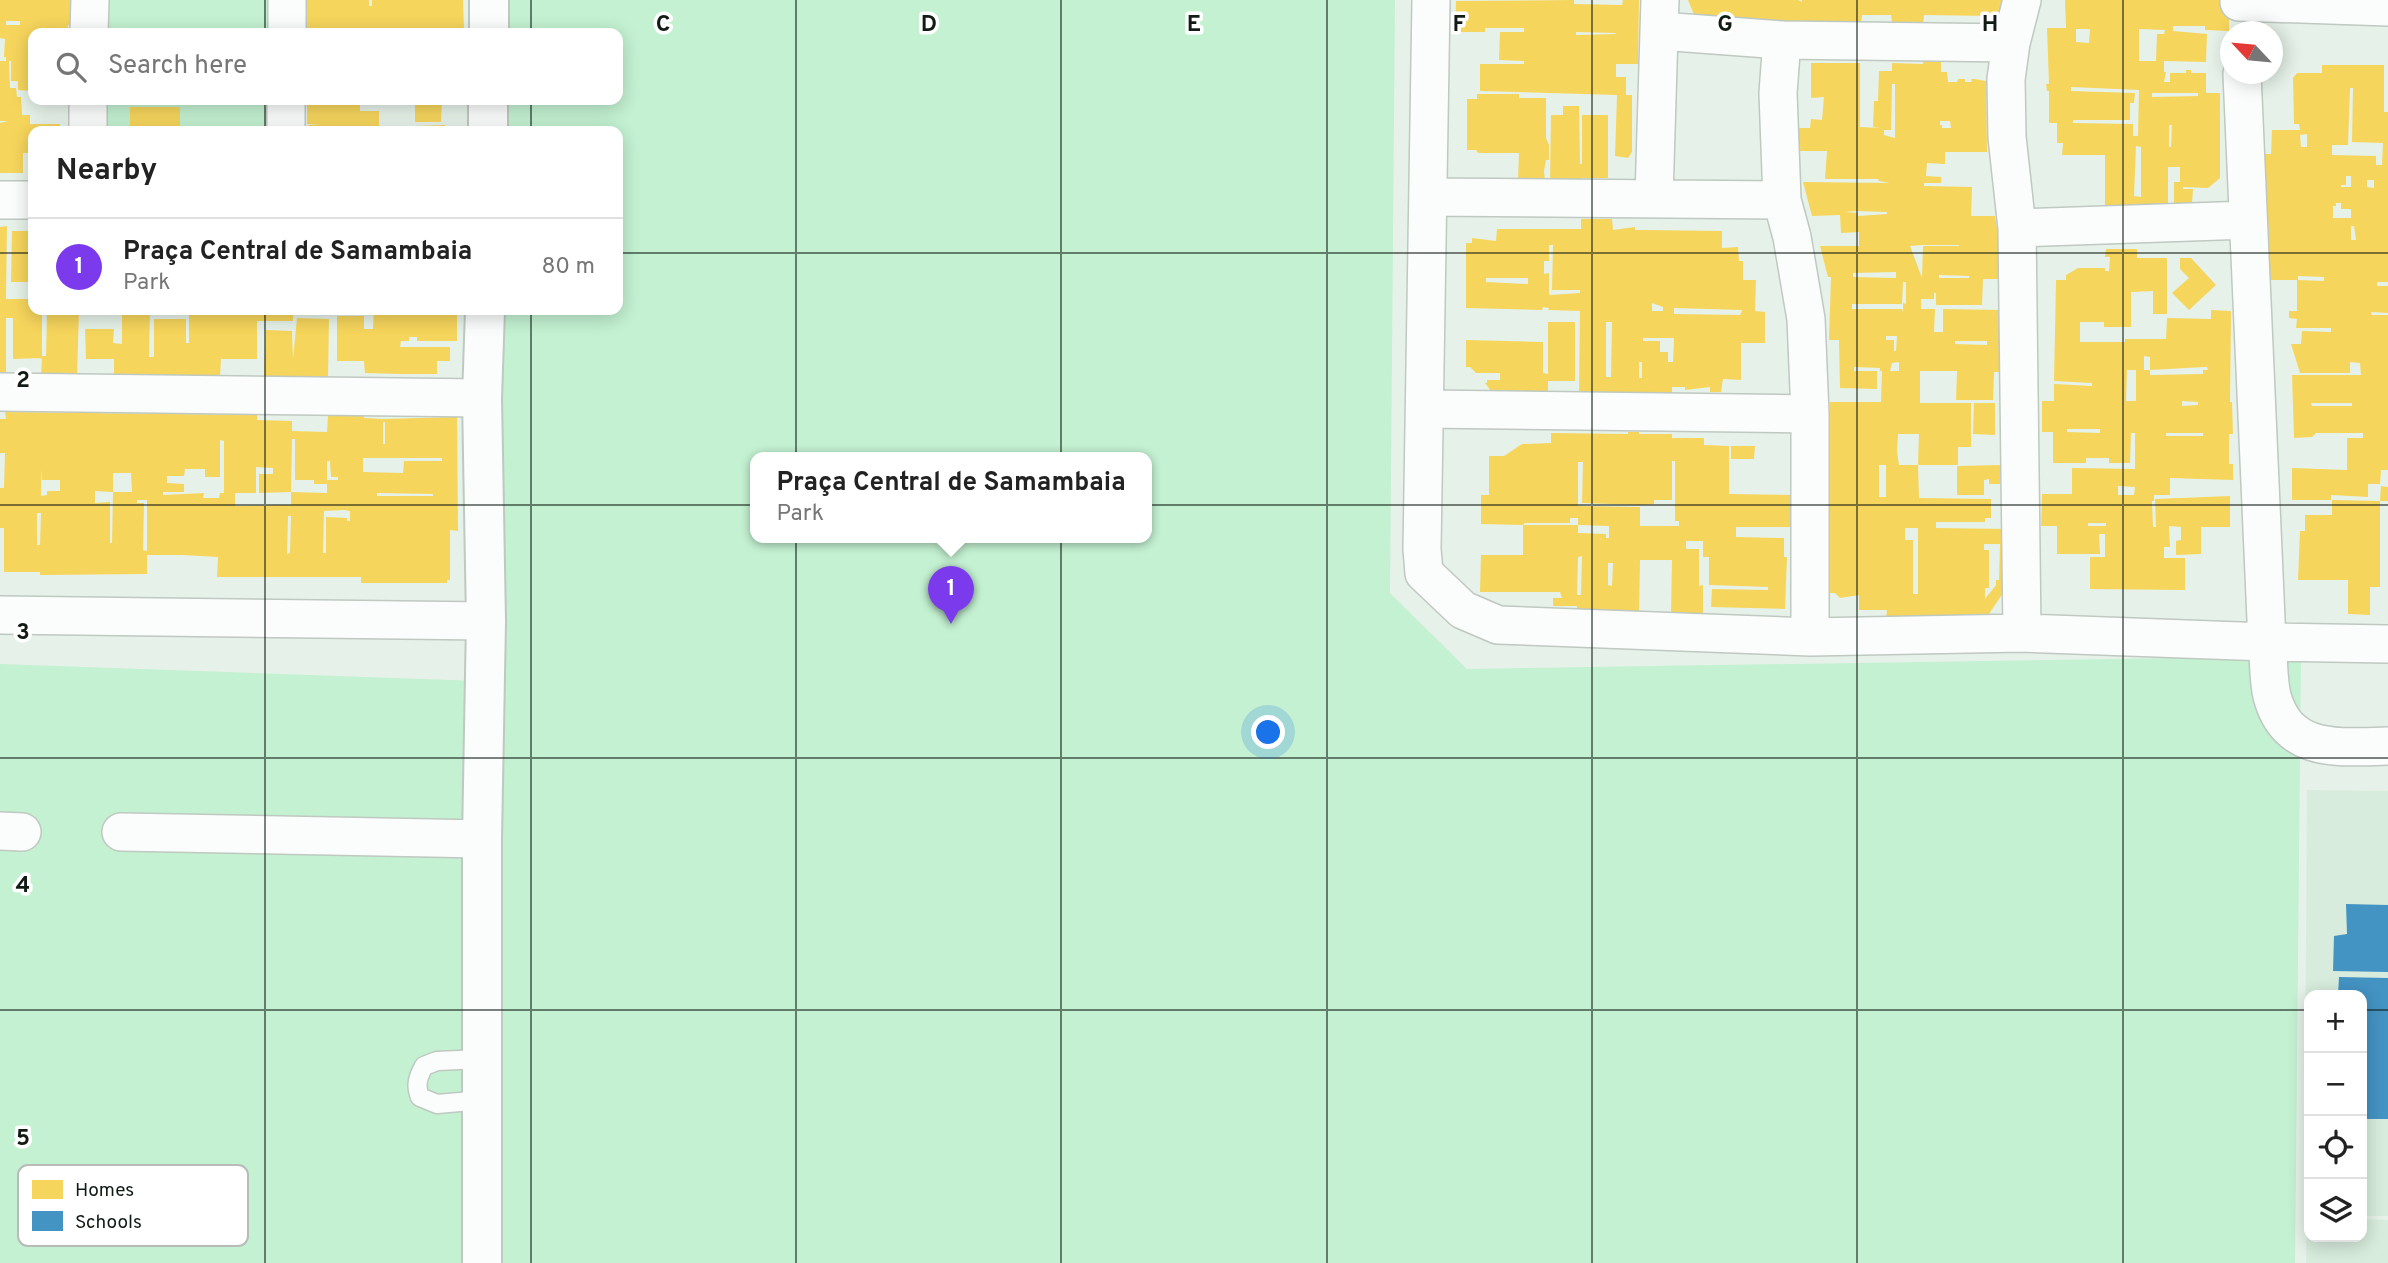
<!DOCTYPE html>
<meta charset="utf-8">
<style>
:root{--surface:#fff;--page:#f2f2f2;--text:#222;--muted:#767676;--line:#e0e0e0;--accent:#7c3aed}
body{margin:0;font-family:Overpass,sans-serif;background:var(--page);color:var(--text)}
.controls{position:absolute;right:21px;bottom:21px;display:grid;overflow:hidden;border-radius:14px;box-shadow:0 4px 18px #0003}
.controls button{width:63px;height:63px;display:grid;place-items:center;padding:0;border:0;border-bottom:2px solid var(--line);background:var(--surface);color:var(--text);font:35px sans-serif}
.compass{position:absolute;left:2220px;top:21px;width:63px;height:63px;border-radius:50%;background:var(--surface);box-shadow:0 4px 18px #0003;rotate:296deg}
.you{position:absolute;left:1269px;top:733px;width:24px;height:24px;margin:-18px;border:5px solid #fff;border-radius:50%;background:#1a73e8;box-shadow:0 0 0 10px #1a73e833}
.badge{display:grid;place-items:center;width:46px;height:46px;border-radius:50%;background:var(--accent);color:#fff;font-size:23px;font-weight:700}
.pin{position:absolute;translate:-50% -58px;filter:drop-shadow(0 2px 4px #0008)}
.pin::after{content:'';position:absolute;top:37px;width:24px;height:21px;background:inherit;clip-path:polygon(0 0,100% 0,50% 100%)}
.popup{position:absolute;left:750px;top:452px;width:402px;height:91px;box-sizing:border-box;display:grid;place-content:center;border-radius:14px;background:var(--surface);filter:drop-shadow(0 2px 5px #0005);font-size:23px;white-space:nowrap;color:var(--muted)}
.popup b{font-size:26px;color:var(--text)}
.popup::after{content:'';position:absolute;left:50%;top:100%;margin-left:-14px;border:14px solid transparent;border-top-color:var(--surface)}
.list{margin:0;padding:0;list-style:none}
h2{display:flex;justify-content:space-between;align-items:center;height:91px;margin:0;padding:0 28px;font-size:30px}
h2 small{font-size:23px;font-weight:400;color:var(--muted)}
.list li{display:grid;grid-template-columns:46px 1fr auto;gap:21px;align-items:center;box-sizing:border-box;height:98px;padding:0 28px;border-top:2px solid var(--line)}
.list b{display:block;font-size:26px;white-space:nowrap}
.list p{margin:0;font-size:23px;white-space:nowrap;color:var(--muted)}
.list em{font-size:23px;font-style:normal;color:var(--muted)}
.icon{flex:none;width:38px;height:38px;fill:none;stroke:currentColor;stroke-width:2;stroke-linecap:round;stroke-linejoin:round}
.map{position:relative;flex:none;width:2388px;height:1263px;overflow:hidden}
.search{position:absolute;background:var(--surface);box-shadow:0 4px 18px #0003;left:28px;top:28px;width:595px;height:77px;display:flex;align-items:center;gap:18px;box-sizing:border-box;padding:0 24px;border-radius:14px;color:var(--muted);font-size:26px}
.panel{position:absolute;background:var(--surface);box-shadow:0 4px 18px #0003;left:28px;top:126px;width:595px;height:189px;border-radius:14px}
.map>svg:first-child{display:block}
.built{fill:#d7ecdd}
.green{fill:#c3f1d1;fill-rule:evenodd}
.homes{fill:#f6d55c;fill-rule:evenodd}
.schools{fill:#4393c3}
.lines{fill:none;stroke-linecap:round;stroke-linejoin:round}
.lane-casing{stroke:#bfc8c1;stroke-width:21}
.street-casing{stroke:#bfc8c1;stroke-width:40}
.secondary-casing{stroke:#bfc8c1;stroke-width:42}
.lane{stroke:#fbfdfc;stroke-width:18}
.street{stroke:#fbfdfc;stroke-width:37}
.secondary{stroke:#fbfdfc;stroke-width:38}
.grid{fill:none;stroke:#131b15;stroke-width:2;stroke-opacity:0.55}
.key{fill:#fff;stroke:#b8bbb9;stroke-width:2}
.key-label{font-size:19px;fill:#131b15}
.grid-label{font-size:23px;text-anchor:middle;font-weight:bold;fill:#131b15;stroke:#fff;stroke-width:7;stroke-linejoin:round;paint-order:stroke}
</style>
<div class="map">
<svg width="2388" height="1263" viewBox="0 0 2388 1263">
<rect width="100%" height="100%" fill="#e6f2e9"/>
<path class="built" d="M2307,790l81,1v425h-26v-221h-53v219h-5z
M2307,1218h2v19h53v-18l26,1v43h-82z"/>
<path class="green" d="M91,0h178v33h-178z
M482,0h913l-5,593 77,76 834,-13 -6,607h-2295v-599l479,17 2,-371h137v-179h-137l1,-31h136v-67h-136zM755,458h392v80h-392z
M92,100h177v31h-177z"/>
<path class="homes" d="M0,0h74v25h-6v8h-35v58l-15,-1v-9h-7v-20h-2l1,27h6l1,9h4l1,18h8v9h30v7h-27v42h-4v-20h-6v20h-23v-50l8,-2h-8v-60h6v-4h-2l1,-18 -5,-1zM6,21h14v4h-14z
M300,0h69v6h3v-6h91l1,29 -2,4h-69v-4l-36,-1v2h12v3h-67z
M1574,0v4l48,1 1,-5h16l-1,64h-22v13h10v18h6v57l-4,6 -13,-2 2,-61 -137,-4v-27h44v-3l-25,-1 1,-28h24v-4h-39v4h-30l1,-31zM1576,32l39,1 1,1 -40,1z
M1688,0h110l4,2v-2h202l-5,19 -8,-3 -67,-1 -1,9 -31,-1 -1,-8h-29l-1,9h-136l-30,-7z
M2065,0h164v31l-24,-1v-4h-32v5l34,3 -1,28 -42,-1v11h2l-2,10h6v-9h16v-3h5v3h15v20h14v85l-12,10 -25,-1v2h10l-1,14 -18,1v-22h6v-15h-12v45h-63v-57h-43l1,-12h-6v-20h-8v-32h-2l-1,-7h3l-2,-56h19zM2076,29h14l-1,14 -13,-1zM2139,29l26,1 -1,4h-7l-1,27h-17zM2071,87l68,3 -1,46h-5v-12l-60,-1v-3h57v-17h4l1,-10 -64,-2zM2152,93h46v3l-46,1zM2169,125h3l-1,22h-2zM2136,146l5,1v50l-7,-1z
M1923,58h18v14h6l1,10h9l1,-3h7v3h7l-1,-3h3l12,2 1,71h-42v12l-18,-1 -1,13 15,1v6h-17v3l48,1 -1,29h24l10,63h-22l-1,26h-46v-12h-2v6h-13v10h14l-1,23h9v-23l59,1 7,62h-15l-1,28h-37l1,-29h-37v32h51v44h-13v18h-40l1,-31h-21l-1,18 2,13h19l1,33 72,1v19h-6v4h-49v6l72,1 -1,58 -18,27 -11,7 -92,-3 1,-8h-28v-15l-19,3 -5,-5h-8l-2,-128h4l1,-63h51l1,-31h-2v-3l-26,-1v4h23v18l-37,-1 -1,-48h-10l2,-63h-3l-8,-31h39v-14l-18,1 -1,-18 -28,1 -9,-34 87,1 -11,-2 -1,-2h-53l2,-28h-32l3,-23h12l1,-9 11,1 2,-23 -13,1v-35h49v64l20,1 -7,-1 1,-26h4l1,-30h13v-8l31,1zM1892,84h3v54l-11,-3v-5h7zM1940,121h10l1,7h-9v-3h-2zM1856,211l31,1v2l-29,2v-3l-14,-1zM1922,245h37v1h-36l-1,32 -12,-32zM1896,272v6l-43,-1v-4zM1939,275l30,1v2h-30zM1903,282h3v22l-3,-1v9l-1,-3h-50v-5h50zM1886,336h11l-1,15h-2v-11h-8zM1955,341h32v4l-32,-1zM1899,362v9h-9l2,-8zM1879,465h7v32h-7zM1905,528h13v66h-5v-54h-8zM1984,544h16l-1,36h-3v5l-11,14v-11h4v-38h-5z
M2322,65h62v47h4v170h-11v4h11v27l-17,-1 1,3h16v155h-7l-1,14h-12v13l-37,-2v5h-39v-32l55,2v-32h16v-5h-47l-4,4 -18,1 -2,-63h69l-1,-12 -10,-1v11h-50l-9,-29h10l1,-13 29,1v-4h-35l1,-9 -8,-1v-7h8v-31h-36l-1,-126h11l1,-24h28l-1,-6h-5l-1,-46 4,-5h25zM2350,88h3l-1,54 31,1 -1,22h-6v-9l-44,-1v-10h16zM2307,134v13h-6l-1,-12zM2346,176h5v11h-10v-2h5zM2367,180h7v8l-7,-1zM2336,203h5v6h10v9h-18v-12h3zM2351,226h3l2,14h-5zM2298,276l26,1v4l-26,-1zM2311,403h41v3h-40z
M1477,94h42v4h27v40l3,7v15h-3l-2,11 1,10 -27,-1 1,-27h-41l-2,-3h-9v-51h10z
M307,100h53v11h19v20h-72l1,-6 12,-1h-13z
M415,100h27l-1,22h-26z
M1563,106h16l1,58h2v-49h26v63h-26l-1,5 -31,1 1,-69h12z
M130,107h50v24h-50z
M445,125v6h-28l-1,-5z
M1581,219h31l1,11 22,-3v3h9l78,1v17l16,-1 1,14h4v19h13l-1,31 10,1v31h-24v37l-18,-1 -2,13h-11v-5l-25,3v-3h-13v12l-93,-3 1,-85 -32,-1 1,-2 -6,-1 -1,3 -76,-2v-65h6v-5l24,3 1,-12h84zM1549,245h4l-1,45h28v3l-31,2v-22l-5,1v-13h5zM1486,278h42v6l-42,-2zM1652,303l11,4v4h-11zM1674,308l68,2v1l-2,4 -66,-1zM1606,322h6l-1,55h-5zM1643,338h31l-1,24h-5v-10h-8v-11h-17zM1639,362h3v16h-3z
M7,226l-1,73h27v11h9v48l-29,1v-41h-7v56h-6v-147z
M12,231h21v51h-22z
M2106,249h31v9h30v56h-14v-23l-22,1v35h-27v-5h-24v20h45v-3h41l1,-21 44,1v-9l20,1 -1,91h2l1,32h-4v30h4v16l-63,-2v17h-16v6h-2l1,26h3l-1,-28 75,-3v31h-29v27l-25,1v-14l5,-1v-13l-12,-1 1,21h-6v11h21v32l-95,-1v-32h15v-23h-6l1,20h-43v-28h-16l1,-32h30v-26l63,1v-36h-4l-1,30h-21v-5h-23v5h-33v-31h-11v-31h12v-17l38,2v-3l-38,-2 2,-101h10v-5l12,-7h27v3h4l1,-14h-5zM2144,356l6,1v13l54,-3h3l1,3h-5v4l-53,1v-5h-6zM2127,370h9v31h-10zM2182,401l16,1v3l-16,1zM2067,429h33v4l-33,-1zM2166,433h37v3h-37zM2118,486l17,1 -1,8h-16zM2088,523h18v3h-18z
M2180,258h11l25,27 -27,25 -17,-17 17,-15 -9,-9z
M47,310h32l-2,67 -36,-1 1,-20h4z
M132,310h18l-1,47h5v-38h32v24h3v-33h104v11h-36v38h-36l-1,18h-106v-18h-28l-1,-30h29l-1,14 9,1v-29h10z
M329,310h35v4l-35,-1z
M374,310h83v31h-40v-4h-8v4h-8l-1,6h50v14h-13v13h-37l-35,-1 -1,-12h-27v-45h27v13h9z
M297,318l32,1 -1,60h-36v-3h-28l2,-46 26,1 1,28z
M1548,322h27v59h-27v10h-57l-6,-8h2v-3h13v-7h-24l-6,-6h-4v-27l77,2v31l5,1z
M1974,403h21v32l-22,-1z
M5,412l252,3v5l35,1v10l35,1 1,-16 36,-1v3l19,1 74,-2 1,114 -8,-1v50h-3v3h-86v-6h-144l1,-20 -35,-2h-36v19l-107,1v-3h-36v-44h-4v-40h4l1,-35h-5v-34h6zM383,422h2v22h-2zM292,439h3v41h19v4h13v9l-36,-1v13l-56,1v-13h21v-26l17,1v6h-14v19l32,-1zM220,440l4,1v52h-4l-1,5h-16l1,-5 -41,2v-3h21v-8l-17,-1v-7h17l1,-7h20v8h15zM363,458h79v3h-38l-1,12 -40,-1zM327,461h3l1,16h7v3h-11zM41,470l1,10h18v11h-13v4l-6,1zM113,473h18l1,19h-19l-1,51h-2v-41l-15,1v-12l18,1zM377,493l56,1v2h-56zM137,500h10v51l-4,-1 1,-47h-7zM344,510l6,1v10h-3v-3l-21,-1v36h-3l1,-42zM37,513h4l-1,32h-3zM288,516h3l-1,37 -3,1z
M1628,432h11v2h33v4h32v7l25,1v48l63,1v32h-56v10l48,1v19h3l-2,52 -74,-2 1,-18 56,1v-3l-59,-2v-28h-6v-16h-17v8h13v37l4,-1v33l-32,-4 1,-54h-32l-1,54 -62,2v-10h-24v-8h9l-2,-6h-80l1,-37h42v-30l-42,-1v-29h8v-39h15l18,-12 29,-1v-10l77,1zM1672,461h3v60h4v5h-39v-19l-62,-1v-44h5l-1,41 58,2 14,-1v-4h18zM1570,518h8v7l31,1v12h-3v-4l-28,-1v-8h-55l2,-2h45zM1582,556l-1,39h-4l1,-38zM1608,563h5l-1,23 -4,-1z
M1731,446h24l-1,13h-23z
M2000,465v19h-11v-5l-5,1v15h-27v-29z
M2381,486l7,1v14h-8z
M2332,500l48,1v86h-10v28l-22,-1v-34h-50l2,-49h5v-16h27z"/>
<path class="schools" d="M2346,904l42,1v67l-55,-1 1,-35 13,-2z
M2339,977l49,1v141h-26v-124h-24z"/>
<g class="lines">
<g class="lane-casing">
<path id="lane" d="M482,1059l-45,2 -13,5c-6,11 -9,19 -4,31l17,7 46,-4"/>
</g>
<g class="street-casing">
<path id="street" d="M1431,0l-9,549 2,24 39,37 35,15 312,12 212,-4 245,9 121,2
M2239,2l149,5
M1660,31l122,9 229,3
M89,33l1,-33
M287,33v-33
M1782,40l-4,53 4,107 10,37 14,82 4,95v223
M2242,74l25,568c2,18 1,37 5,54 16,59 68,51 116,50
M88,131v-31
M286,131v-31
M1429,197l353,3
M1654,197l6,-197
M0,200h33
M2017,228l231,-8
M0,392l482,6
M1425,409l385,5
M0,615l486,6
M2022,633l-5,-405 -10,-91 -1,-58 5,-36 11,-43
M0,831l22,1
M121,832l361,7"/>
</g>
<g class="secondary-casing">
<path id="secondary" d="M489,33v-33
M488,131v-31
M482,1263v-424l4,-218 -4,-223 3,-88"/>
</g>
<use href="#lane" class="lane"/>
<use href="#street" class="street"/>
<use href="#secondary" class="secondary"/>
</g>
<path class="grid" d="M265,0v33M531,0v33M796,0v1263M1061,0v1263M1327,0v1263M1592,0v1263M1857,0v1263M2123,0v1263M265,100v31M531,100v31M0,253h33M618,253h1770M265,310v953M531,310v953M0,505h2388M0,758h2388M0,1010h2309M2362,1010h26"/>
<rect x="18" y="1165" width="230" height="81" rx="10" class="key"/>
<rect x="32" y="1180" width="31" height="19" fill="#f6d55c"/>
<rect x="32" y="1211" width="31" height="20" fill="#4393c3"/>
<g class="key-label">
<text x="75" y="1196">Homes</text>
<text x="75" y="1228">Schools</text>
</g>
<g class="grid-label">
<text x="663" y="31">C</text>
<text x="929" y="31">D</text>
<text x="1194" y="31">E</text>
<text x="1459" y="31">F</text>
<text x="1725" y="31">G</text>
<text x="1990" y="31">H</text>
<text x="23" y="387">2</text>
<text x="23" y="639">3</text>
<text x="23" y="892">4</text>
<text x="23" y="1145">5</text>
</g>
</svg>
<div class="controls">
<button>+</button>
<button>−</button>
<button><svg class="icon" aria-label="locate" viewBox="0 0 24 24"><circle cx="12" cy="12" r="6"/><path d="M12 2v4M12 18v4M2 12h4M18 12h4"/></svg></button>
<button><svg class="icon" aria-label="layers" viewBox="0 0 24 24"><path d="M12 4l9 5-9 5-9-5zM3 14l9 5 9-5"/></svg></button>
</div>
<svg class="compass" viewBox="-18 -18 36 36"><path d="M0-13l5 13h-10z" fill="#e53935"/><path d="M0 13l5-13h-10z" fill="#767676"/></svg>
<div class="you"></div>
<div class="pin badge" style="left:951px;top:624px">1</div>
<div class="popup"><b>Praça Central de Samambaia</b>Park</div>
<div class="search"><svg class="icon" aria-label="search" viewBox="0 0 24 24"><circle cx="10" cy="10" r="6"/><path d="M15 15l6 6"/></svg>Search here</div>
<section class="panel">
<h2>Nearby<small></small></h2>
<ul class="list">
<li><span class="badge">1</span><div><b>Praça Central de Samambaia</b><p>Park</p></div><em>80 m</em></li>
</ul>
</section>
</div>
